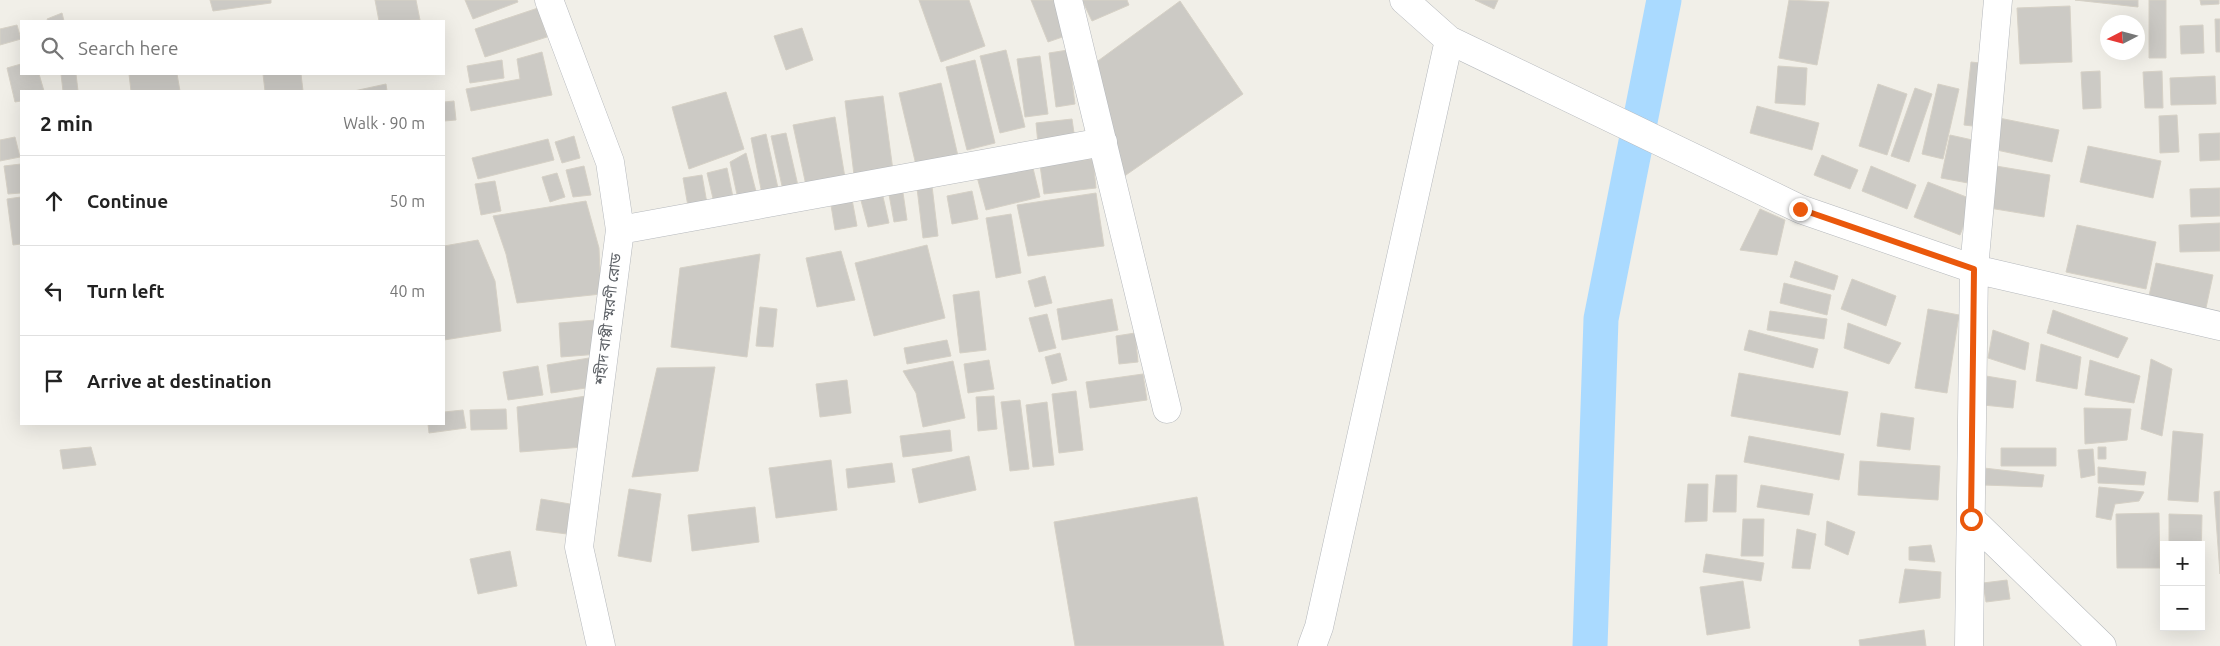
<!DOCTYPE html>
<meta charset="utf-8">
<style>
:root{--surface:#fff;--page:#f2f2f2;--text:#222;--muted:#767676;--line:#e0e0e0}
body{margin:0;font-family:Ubuntu,"Noto Sans Bengali",sans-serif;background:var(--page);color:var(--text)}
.controls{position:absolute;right:15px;bottom:15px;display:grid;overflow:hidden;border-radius:0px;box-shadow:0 5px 20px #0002}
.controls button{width:45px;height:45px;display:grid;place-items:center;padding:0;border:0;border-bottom:1px solid var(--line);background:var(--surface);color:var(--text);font:25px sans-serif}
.compass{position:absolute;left:2100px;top:15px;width:45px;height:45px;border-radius:50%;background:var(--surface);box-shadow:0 5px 20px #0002;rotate:264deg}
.stop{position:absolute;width:15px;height:15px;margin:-11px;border:4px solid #ea580c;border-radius:50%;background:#fff}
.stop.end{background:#ea580c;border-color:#fff;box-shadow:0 1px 5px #0008}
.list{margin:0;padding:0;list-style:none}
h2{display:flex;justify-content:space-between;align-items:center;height:65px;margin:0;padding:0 20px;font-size:21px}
h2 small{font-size:16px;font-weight:400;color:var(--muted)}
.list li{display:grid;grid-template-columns:32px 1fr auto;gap:15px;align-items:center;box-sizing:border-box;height:90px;padding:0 20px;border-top:1px solid var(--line)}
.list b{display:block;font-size:19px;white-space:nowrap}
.list em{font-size:16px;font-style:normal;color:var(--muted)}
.icon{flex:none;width:28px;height:28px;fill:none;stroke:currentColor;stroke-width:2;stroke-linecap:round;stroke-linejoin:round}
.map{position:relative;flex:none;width:2220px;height:646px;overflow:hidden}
.search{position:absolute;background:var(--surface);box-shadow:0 5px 20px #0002;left:20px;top:20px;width:425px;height:55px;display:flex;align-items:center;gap:12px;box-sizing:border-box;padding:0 18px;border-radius:0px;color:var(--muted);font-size:19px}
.panel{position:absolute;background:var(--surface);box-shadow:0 5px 20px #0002;left:20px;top:90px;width:425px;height:335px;border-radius:0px}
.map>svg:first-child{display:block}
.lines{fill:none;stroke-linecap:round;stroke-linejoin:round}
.canal{stroke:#aadaff;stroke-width:35}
.building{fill:#cccac5;stroke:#d6d1c6}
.minor-casing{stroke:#b5b8bc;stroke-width:29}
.minor{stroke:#fff;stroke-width:28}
.route{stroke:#ea580c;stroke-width:6}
.labels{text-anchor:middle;stroke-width:5;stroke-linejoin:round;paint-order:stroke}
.street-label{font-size:15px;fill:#5f6368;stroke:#fff}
</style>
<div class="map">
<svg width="2220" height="646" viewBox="0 0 2220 646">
<rect width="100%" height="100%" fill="#f1efe8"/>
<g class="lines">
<path class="canal" d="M1590,646l11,-327 63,-319"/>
</g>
<path class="building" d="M210,0h61v3l-58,8z
M375,0h41l4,20 -41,1z
M465,0h52l1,2 -45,17z
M919,0h50l16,46 -44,16z
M1031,0h26l14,34 -23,8z
M1082,0h45l2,5 -37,16z
M1475,0h23l-4,9z
M1789,0l40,2 -12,63 -38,-7z
M2075,0h63v7z
M2149,0h17v58h-17z
M2200,0h19v4l-18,1z
M1180,1l63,93 -120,83 -32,-111z
M2070,6l2,56 -52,2 -3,-56z
M538,8l9,29 -62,20 -10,-28z
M62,13l2,8h-16l-1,-2z
M2215,19h5v33h-4z
M17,25l4,14 -21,6v-16z
M2203,25l1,28 -23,1 -1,-28z
M802,28l11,32 -27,10 -12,-34z
M1006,50l19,77 -25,6 -20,-77z
M1068,50l7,54 -19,3 -7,-54z
M542,52l10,43 -81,16 -5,-22 54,-10 -3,-20z
M1040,56l8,58 -23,3 -8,-58z
M502,60l2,18 -34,5 -3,-17z
M975,60l20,83 -28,7 -21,-83z
M1971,62l18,2 -8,63 -17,-2z
M21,64v10h18l5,17h-23v10l-6,1 -8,-34z
M1778,66l29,2 -2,37 -30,-2z
M2100,71l1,37 -18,1 -2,-37z
M2162,71l1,37h-18l-2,-36z
M61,74h15l2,17h-15z
M129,74h48l3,17h-49z
M263,74h38l2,17h-38z
M2215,76l1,28 -45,1 -1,-27z
M941,83l17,73 -42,9 -17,-72z
M386,84l1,7h-33z
M1878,84l29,10 -20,61 -28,-9z
M1938,84l21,5 -16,70 -21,-5z
M1915,88l17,6 -23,68 -18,-6z
M726,92l18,57 -55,20 -17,-62z
M883,96l11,82 -39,5 -10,-82z
M454,101l2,19 -12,1v-19z
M1757,106l62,17 -7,27 -62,-17z
M2177,115l2,37 -19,1 -1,-37z
M835,117l11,67 -39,6 -14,-65z
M1999,118l60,12 -7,32 -60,-13z
M1072,119l3,21 -37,4 -2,-21z
M786,133l13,57 -15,5 -13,-59z
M2220,133v27l-20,1 -1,-27z
M766,134l12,54 -16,6 -11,-56z
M1950,135l27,6 -9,42 -27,-5z
M574,136l6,22 -18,5 -7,-21z
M15,137l5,20 -20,4v-21z
M548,139l6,21 -76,19 -6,-21z
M2088,146l73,15 -8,37 -73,-16z
M746,153l12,46 -19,5 -9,-42z
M1822,155l36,15 -8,19 -36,-14z
M1093,159l3,29 -52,6 -4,-29z
M1031,160l9,37 -54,13 -10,-37z
M21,164v29l-13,1 -4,-28z
M584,166l7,29 -18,2 -7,-27z
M1871,166l45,19 -9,24 -45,-18z
M1996,166l54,9 -6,42 -55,-9z
M727,168l7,34 -19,5 -8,-34z
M557,173l8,24 -15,5 -8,-25z
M702,175l6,34 -19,3 -6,-34z
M495,181l6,30 -20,4 -6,-31z
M1928,182l46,18 -14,35 -46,-18z
M902,186l5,34 -13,2 -6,-33z
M932,186l6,50 -15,2 -6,-50z
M881,188l8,35 -21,4 -9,-34z
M2220,188v28l-29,1 -1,-28z
M972,191l6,28 -26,5 -5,-28z
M1096,193l8,53 -76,10 -11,-51z
M851,194l6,32 -22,4 -5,-31z
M21,197v47l-8,1 -6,-46z
M586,201l13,47 2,46 -84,9 -11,-49 -13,-38z
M1760,209l25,11 -8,35 -37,-5z
M1011,214l10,59 -25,5 -10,-60z
M2220,223v28l-40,1 -1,-27z
M2077,225l79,17 -10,47 -80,-17z
M478,240l17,41 6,50 -57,9v-94z
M927,245l18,73 -71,18 -19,-73z
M841,251l14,49 -38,7 -11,-49z
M760,254l-13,103 -76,-10 9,-79z
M1795,261l43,15 -4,14 -44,-13z
M2156,263l57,12 -7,33 -57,-12z
M1045,276l7,27 -17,4 -7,-26z
M1852,279l44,17 -10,30 -45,-17z
M1784,283l47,12 -4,20 -47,-12z
M979,291l7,59 -26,3 -7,-58z
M1112,299l6,31 -56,10 -5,-31z
M760,307l17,2 -4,38 -17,-1z
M1928,309l31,6 -12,78 -32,-5z
M2053,310l75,28 -10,20 -71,-25z
M1770,311l57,8 -3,20 -57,-9z
M1047,314l9,34 -17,4 -10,-34z
M596,320l3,34 -38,3 -2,-34z
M1848,323l53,20 -12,21 -45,-16z
M1749,330l69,19 -5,19 -69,-18z
M1993,330l36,13 -4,27 -37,-12z
M1135,333l3,29 -19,2 -3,-28z
M947,340l4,16 -44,8 -3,-16z
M2041,344l40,13 -4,32 -41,-8z
M1060,353l7,27 -15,4 -7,-27z
M589,358l4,29 -42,6 -4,-28z
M2151,359l21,10 -10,67 -21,-7z
M989,360l5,29 -26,4 -4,-29z
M2090,360l50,16 -6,27 -49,-8z
M953,361l12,57 -42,9 -7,-34 -13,-22z
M538,366l5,29 -35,5 -5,-28z
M715,367l-17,104 -66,6 25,-109z
M1739,373l109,19 -8,43 -109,-19z
M1143,374l4,26 -57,8 -4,-26z
M1986,376l30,5 -3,27 -30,-3z
M847,380l4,33 -31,4 -4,-33z
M1076,391l7,59 -24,3 -7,-59z
M592,395l-9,52 -63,5 -3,-45z
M994,396l3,33 -19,2 -2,-34z
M1020,400l9,69 -19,2 -9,-69z
M1047,402l7,63 -21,2 -7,-62z
M2084,408l47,1 -4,31 -42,4z
M506,409l1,20 -36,1 -1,-20z
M463,410l3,18 -37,5 -1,-9h16v-12z
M1881,413l33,5 -4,32 -33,-4z
M950,430l2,21 -49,6 -3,-21z
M2173,431l30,3 -5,68 -30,-2z
M1749,436l95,18 -5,26 -95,-18z
M91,447l5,18 -33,4 -3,-19z
M2098,447h8v12h-8z
M2001,448h55v18h-55z
M2093,449l2,26 -14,3 -3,-28z
M969,456l7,34 -57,13 -7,-34z
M831,460l6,50 -61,8 -7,-50z
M1860,461l80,5 -2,34 -80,-5z
M892,463l3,19 -47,6 -2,-19z
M2098,467l48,5 -2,13 -46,-2z
M1984,468l60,7 -2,12 -59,-2z
M1716,475h21l-1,37h-23z
M1688,484h20l-1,37 -22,1z
M1761,485l52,9 -4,21 -52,-8z
M2099,487l45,5 -5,9 -24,3 -4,16 -15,-3z
M629,489l32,5 -10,68 -33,-6z
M2220,491v83l-6,-82z
M1197,497l27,149h-149l-21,-124z
M541,499l29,5 -3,30 -31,-4z
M755,507l4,35 -67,9 -4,-36z
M2159,513l1,55h-43l-1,-54z
M2169,514l33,1 -1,51v-21h-32z
M1743,519h21l-1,37h-22z
M1827,521l28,11 -7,23 -23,-10z
M1797,529l19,5 -6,35 -18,-1z
M1931,545l4,17 -26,-2v-13z
M510,551l7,35 -39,8 -8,-35z
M1706,554l58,9 -3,18 -58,-9z
M1905,569l36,3 -1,26 -41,5z
M2007,580l3,19 -24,3 -3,-19z
M1743,581l7,47 -43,7 -7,-48z
M1924,630l2,16h-66l-1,-6z"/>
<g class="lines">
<g class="minor-casing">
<path id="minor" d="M549,0l61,162 10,68 -41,317 22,99
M1068,0l99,409
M1404,0l45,40 351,169 174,60 246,57
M620,230l483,-88
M1971,519l131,127
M1312,646l7,-19 130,-587
M1969,646l5,-377 24,-269"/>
</g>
<use href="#minor" class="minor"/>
</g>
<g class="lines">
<path class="route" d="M1800,209l174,60 -3,250"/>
</g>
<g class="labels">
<g class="street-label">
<text transform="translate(608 319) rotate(-83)" y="5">শহীদ বাপ্পী স্মরণী রোড</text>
</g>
</g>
</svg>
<div class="controls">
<button>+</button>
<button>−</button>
</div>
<svg class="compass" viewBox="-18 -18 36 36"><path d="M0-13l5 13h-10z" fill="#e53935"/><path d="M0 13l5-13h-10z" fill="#767676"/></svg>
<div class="stop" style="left:1971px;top:519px"></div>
<div class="stop end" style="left:1800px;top:209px"></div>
<div class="search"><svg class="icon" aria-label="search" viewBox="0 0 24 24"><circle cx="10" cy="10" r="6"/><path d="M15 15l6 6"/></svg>Search here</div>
<section class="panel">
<h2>2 min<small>Walk · 90 m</small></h2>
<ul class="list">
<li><svg class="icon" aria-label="ahead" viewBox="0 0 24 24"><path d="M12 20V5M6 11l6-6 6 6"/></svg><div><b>Continue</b></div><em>50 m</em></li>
<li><svg class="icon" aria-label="left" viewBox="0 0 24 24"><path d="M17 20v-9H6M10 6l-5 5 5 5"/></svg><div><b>Turn left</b></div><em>40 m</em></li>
<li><svg class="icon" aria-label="arrive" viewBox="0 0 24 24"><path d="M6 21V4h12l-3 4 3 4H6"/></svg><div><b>Arrive at destination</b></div></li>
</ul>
</section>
</div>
